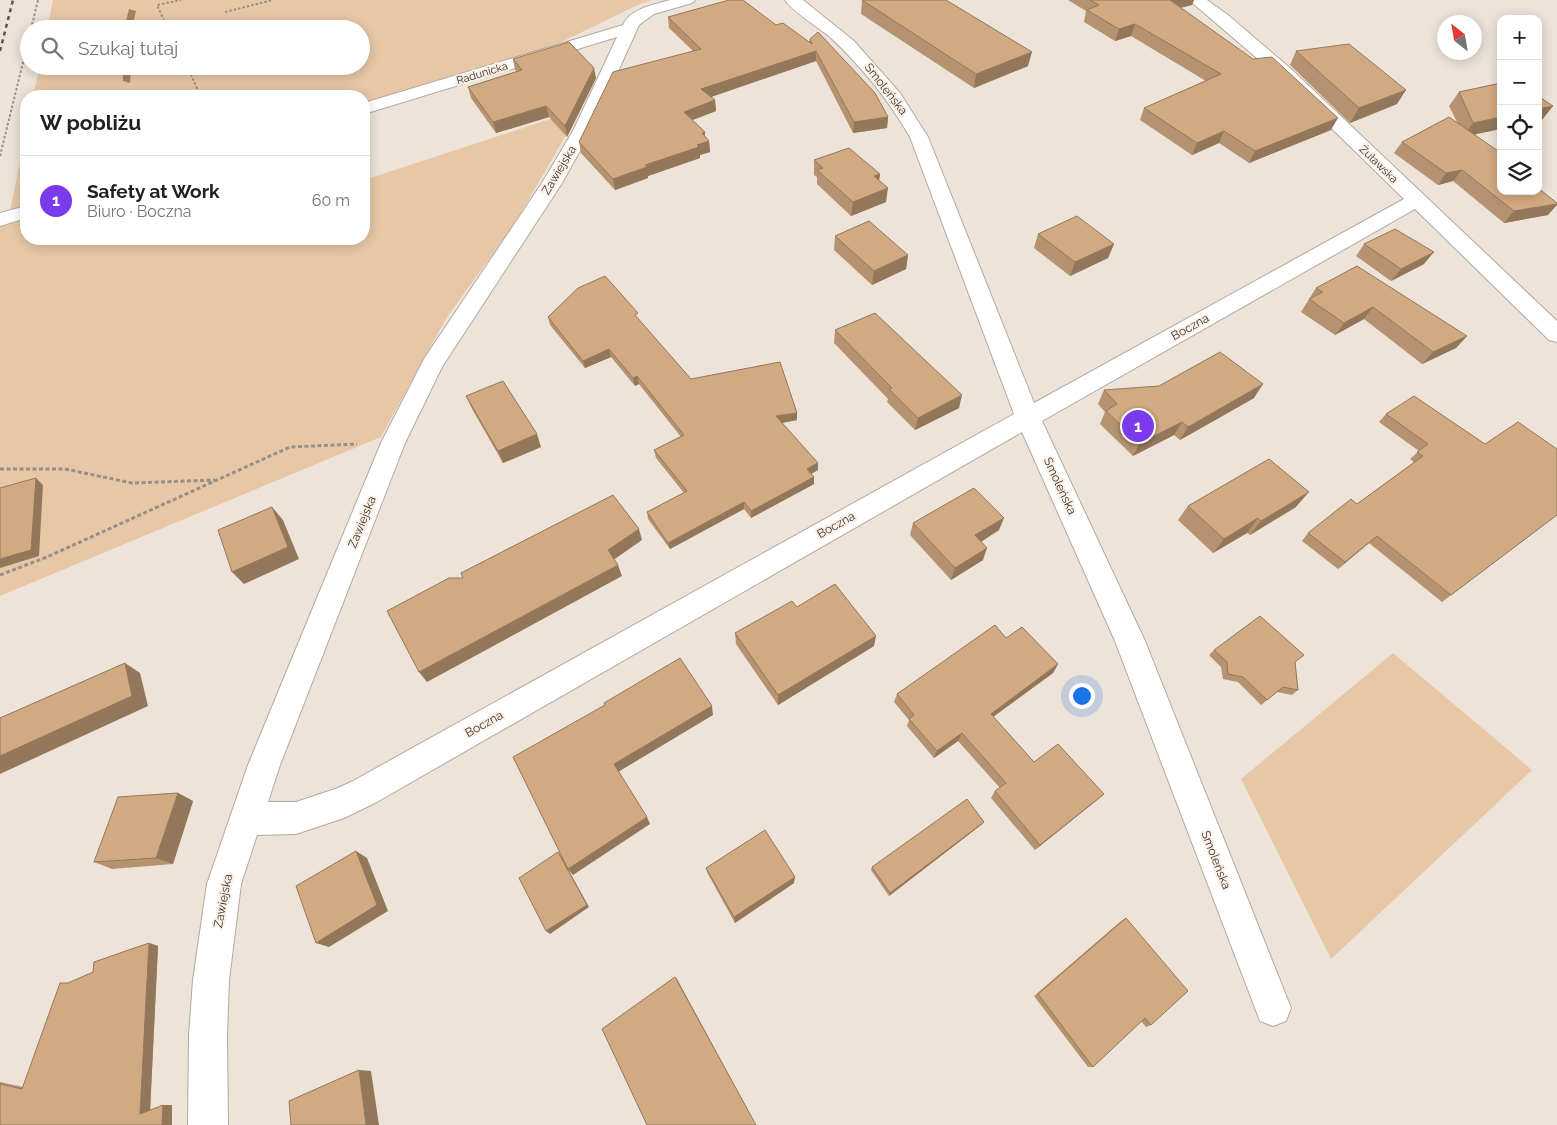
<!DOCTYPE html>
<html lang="pl">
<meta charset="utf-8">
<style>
:root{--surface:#fff;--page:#f2f2f2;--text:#202124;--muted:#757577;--line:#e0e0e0;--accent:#7c3aed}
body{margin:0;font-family:Raleway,sans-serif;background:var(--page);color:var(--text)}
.controls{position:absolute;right:15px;top:15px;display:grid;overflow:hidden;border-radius:10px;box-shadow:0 2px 12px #0003}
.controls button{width:45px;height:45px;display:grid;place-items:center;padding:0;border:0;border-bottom:1px solid var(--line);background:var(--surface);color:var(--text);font:25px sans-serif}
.compass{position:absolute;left:1437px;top:15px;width:45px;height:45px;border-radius:50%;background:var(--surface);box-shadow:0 2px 12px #0003;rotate:329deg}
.you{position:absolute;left:1081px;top:695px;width:18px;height:18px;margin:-12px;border:4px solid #fff;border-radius:50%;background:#1a73e8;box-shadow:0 0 0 8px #1a73e833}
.badge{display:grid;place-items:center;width:32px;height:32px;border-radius:50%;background:var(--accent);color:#fff;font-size:16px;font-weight:700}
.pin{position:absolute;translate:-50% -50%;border:2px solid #fff;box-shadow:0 1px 5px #0006}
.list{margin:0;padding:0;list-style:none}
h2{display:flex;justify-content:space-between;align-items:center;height:65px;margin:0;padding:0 20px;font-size:21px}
h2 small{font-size:16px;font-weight:400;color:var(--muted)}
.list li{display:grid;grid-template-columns:32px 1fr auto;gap:15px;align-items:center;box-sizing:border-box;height:90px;padding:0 20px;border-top:1px solid var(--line)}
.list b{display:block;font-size:19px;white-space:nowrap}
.list p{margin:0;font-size:16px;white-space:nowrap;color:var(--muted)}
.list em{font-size:16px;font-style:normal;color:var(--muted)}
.icon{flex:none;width:28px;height:28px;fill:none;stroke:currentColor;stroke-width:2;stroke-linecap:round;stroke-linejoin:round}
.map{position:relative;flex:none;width:1557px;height:1125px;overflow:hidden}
.search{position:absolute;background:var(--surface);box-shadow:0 2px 12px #0003;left:20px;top:20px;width:350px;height:55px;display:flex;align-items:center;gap:12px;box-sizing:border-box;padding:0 18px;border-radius:28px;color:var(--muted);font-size:19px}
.panel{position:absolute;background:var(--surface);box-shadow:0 2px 12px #0003;left:20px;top:90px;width:350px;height:155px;border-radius:20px}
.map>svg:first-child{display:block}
.green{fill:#e8c7a7}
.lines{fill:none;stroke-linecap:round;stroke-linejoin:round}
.stream{fill:#aa835d;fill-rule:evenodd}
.minor-casing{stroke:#b3a99f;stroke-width:2}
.path-far1{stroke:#979088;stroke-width:2;stroke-dasharray:2.5 2;stroke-linecap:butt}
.path{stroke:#979088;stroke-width:3;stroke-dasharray:4 2.5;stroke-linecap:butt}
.minor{fill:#fff;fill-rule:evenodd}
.rail{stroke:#5b5650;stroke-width:2.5;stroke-dasharray:4 4;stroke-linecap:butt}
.wall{fill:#b59270}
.shaded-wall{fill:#93775b}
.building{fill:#d2aa82;stroke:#93775b}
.labels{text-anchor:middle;stroke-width:4;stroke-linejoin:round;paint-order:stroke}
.far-street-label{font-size:11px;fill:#383430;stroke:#fbf0e5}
.street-label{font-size:12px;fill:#383430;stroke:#fbf0e5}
</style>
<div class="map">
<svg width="1557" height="1125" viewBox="0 0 1557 1125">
<rect width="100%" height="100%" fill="#ede3d8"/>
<path class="green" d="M53,0h599l-12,4 -85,41 -191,59v-8h-331l7,-30h321v-37h-314z
M581,109l-67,116 -67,92 -66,120 -381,159v-369l26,-8v20h338v-59z
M26,132v75l-16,4z
M1393,653l139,117 -201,189 -90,-180z"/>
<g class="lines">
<path class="stream" d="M129,9l7,2 -4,18h-8z
M123,66h8l-1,17 -7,-2z"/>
<g class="minor-casing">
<path id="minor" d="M670,0h25l-3,3 -38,11 -15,11 -48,106 -29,52 -120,184 -37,76 -125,322 -12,37h28l42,-14 15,-7 661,-367 -104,-277c-22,-38 -48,-70 -80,-100 -12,-10 -37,-25 -45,-37h18l51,41 46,52 28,44 106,266 370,-204 -125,-122 -90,-77h18l21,15 63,54 266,252v21l-8,-2 -134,-131 -373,212 103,220 146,367 -5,13 -13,5 -13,-5 -145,-380 -93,-209 -647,371 -31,15 -48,16 -39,1 -16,49 -12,96 -2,56 1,89h-40l1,-89 4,-56 14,-96 41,-119 133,-322 43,-84 118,-176 31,-52 44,-94 -253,77v-11l259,-78c8,-17 30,-20 47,-25z
M26,206v12l-26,8v-13z"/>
</g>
<path class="path-far1" d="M225,12l48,-12
M31,29l7,-29
M168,29l-11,-24 24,-5
M187,66l13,29
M0,156l29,-118"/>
<path class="path" d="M0,469h65l67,14 83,-3
M0,575l47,-18 243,-110 67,-3"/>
<use href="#minor" class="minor"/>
<path class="rail" d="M0,51l13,-51"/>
</g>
<path class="wall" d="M862,0l166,66 -54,22 -113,-74z
M1068,0h126l-2,5 -11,3 150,122 -82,33 -30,-20 -27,12 -52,-35 4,-12 62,-27 -75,-45 -16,5 -31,-19 2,-11z
M668,17l108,8 33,17 1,-3 78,78 -1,11 -34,5 -37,-72 -105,36 4,3 1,11 -24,9 17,21 1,11 -10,3v3l-52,18v2l-33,12 -34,-37 -2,-11 114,-91 -24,-23z
M1296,51l101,53 -47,19 -60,-58z
M513,59l83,19 -29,59 -18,-20 -53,16 -25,-35 -3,-11 49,-16 -2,-1z
M1501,83l-26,52 26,56 47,24 -44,8 -51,-42 -15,4 -44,-32 8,-11 55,-20 -8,-16 10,-14z
M814,160l66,14 -1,6 7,22 -35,14 -34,-32v-7l-3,-2z
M1038,234l76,10 -6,14 -38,18 -36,-28z
M835,236l73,19 -2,14 -34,16 -38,-35z
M1364,244l60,20 -33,17 -35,-25z
M1316,288l151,48 -11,12 -34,16 -58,-45 -29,16 -34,-23z
M548,317l91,3 52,59 106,41 -15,3 36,40v7l-7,4 3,3v7l-63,34 -7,-9 -74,40 -22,-30 -1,-7 37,-19 -28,-35 -2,-8 27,-13 -42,-53 -4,2 -24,-29 -26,11 -35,-43z
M835,330l124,78 -44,22 -28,-28 1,-3 -54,-56z
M1104,390l150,8 -74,42 -6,-5 -41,21 -33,-32 5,-12 -7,-8z
M466,396l75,51 -38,16 -31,-54z
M1386,414l171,101 -115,87 -73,-59 -31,26 -36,-28 6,-8 49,-29 57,-42 -4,-3 9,-8 -40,-29z
M1188,506l108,1 -46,28 -3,-2 -34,20 -35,-33z
M913,523l86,7 -18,12 2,18 -32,20 -41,-45z
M797,607l77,39 -96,59 -42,-61 -1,-11z
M1006,638l52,26 -5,9 -60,44 41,45 70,32 -7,6 -62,50 -44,-52 4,-7 5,-3 -42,-47 -24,17 -27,-32 2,-6 -15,-18 3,-8z
M1214,650l81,13 3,27 -6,5 -15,-3 -16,13 -23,-23 -15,-3 -2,-12 -12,-12z
M178,793l15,8 -20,63 -61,5 -18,-7z
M984,822l-3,3 -92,71 -18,-26 1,-3z
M706,868l88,15 -59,40 -27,-49z
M1126,918l25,107 -5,2 -5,-6 -48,46h-5l-54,-71 87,-75z
M149,943l9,3 -8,164 22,-5v20h-172v-43l23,5 70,-115z"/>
<path class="shaded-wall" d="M1169,0h25l-2,5 -27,6z
M1135,24l-4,12 -16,5 4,-12z
M816,51v10l-114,39 -1,-11z
M1032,52l-4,14 -54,22 2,-14z
M594,68l2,10 -29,59 -2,-11z
M1406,90l-9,14 -47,19 9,-15z
M715,100l1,11 -31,12 -1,-11z
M546,106l3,11 -53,16 -3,-11z
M1553,106l-11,14 -4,1v-12z
M888,117l-1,11 -34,5 1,-11z
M1501,117v12l-38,8 10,-14z
M1338,118l-7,12 -82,33 6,-12z
M1224,131l-5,12 -27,12 5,-12z
M705,132v10l4,-1 1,11 -10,3v3l-52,18v2l-33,12 -2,-11 84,-34 5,-12z
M1462,170l-9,11 -15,4 8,-12z
M880,174l-2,14 -4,-12z
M888,188l-2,14 -35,14 2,-14z
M1557,204v1l-9,10 -44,8 10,-12z
M1114,244l-6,14 -38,18 5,-14z
M1434,252l-10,12 -33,17 10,-12z
M908,255l-2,14 -34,16 2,-14z
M1373,307l-9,12 -29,16 9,-12z
M1467,336l-11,12 -34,16 11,-12z
M609,349l2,8 -26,11 -2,-7z
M637,376l2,8 -4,2 -2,-8z
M1263,384l-9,14 -74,42 8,-13z
M962,395l-3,13 -44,22 3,-12z
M797,413v7l-21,4v-8z
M1182,422l-8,13 -41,21 7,-13z
M537,434l4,13 -38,16 -5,-12z
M818,463v7l-11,6v-7z
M814,477v7l-63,34v-7z
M36,478l7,7 -4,71 -39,12v-9z
M1309,492l-13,15 -46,28 11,-14z
M744,502v7l-74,40 -2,-6z
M272,507l11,13 16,39 -55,25 -12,-12z
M1004,518l-5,12 -28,18 4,-13z
M1258,518l-11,15 -34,20 11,-14z
M639,529l3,11 -30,21 -4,-11z
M1377,536l-8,7 -31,26 7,-7z
M987,548l-4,12 -32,20 4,-12z
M618,565l4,11 -195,106 -8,-10z
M876,636l-2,10 -96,59v-10z
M125,663l15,10 8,33 -148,68v-18z
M1058,664l-5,9 -67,49 5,-8z
M712,706l1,9 -95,57 -4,-8z
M962,733l-4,8 -24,17 3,-7z
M178,793l15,8 -20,63 -17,-6z
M1104,794l-7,6 -62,50 5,-5z
M647,817l3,7 -77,51 -5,-6 21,38 -39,27 -4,-3 12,-79 3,4 7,13z
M984,822l-3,3 -92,71 1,-3z
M356,851l11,7 21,53 -59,36 -13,-4z
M795,877l-1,6 -59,40 -1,-6z
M149,943l9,3 -8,167 -10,1z
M675,977l2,2 79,146z
M359,1070l12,1 8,54h-13z
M163,1105h9v20h-10z"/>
<path class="building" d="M729,0h14l33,25 7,-2 29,21 -2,-5 8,-7 57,61 13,24 -34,5 -38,-71 -115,38 14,11 -31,12 21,20 -3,1 7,8 -12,4 2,2 -54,18 2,2 -34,12 -34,-37 34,-70 88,-23 -33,-32z
M862,0h84l86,52 -56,22z
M1090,0h80l83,59 19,-2 66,61 -83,33 -31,-20 -27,12 -53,-35 77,-34 -86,-50 -16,5 -32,-19 12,-5z
M569,42l25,26 -29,58 -19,-20 -53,16 -25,-35 54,-17 -9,-11z
M1349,44l57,46 -47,18 -63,-57z
M1501,83v34l-28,6 -14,-31z
M1538,96l15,10 -15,3z
M1449,117l52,36v38h37v-3l19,15v1l-43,7 -52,-41 -16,3 -44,-31z
M849,148l31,26 -6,2 14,12 -35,14 -36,-32 6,-2 -9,-8z
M1077,216l37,28 -39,18 -37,-28z
M869,221l39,34 -34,16 -39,-35z
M1395,229l39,23 -33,17 -37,-25z
M1357,266l110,70 -34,16 -60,-45 -29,16 -35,-24 14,-7 -7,-4z
M605,276l33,37 -3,2 56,64 89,-17 17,51 -21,3 42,47 -11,6 7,8 -63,34 -7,-9 -76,41 -21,-31 40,-21 -33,-41 30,-15 -47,-59 -4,2 -24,-29 -26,12 -35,-44 30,-29z
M875,313l87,82 -44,23 -29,-29 3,-1 -57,-58z
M1220,352l43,32 -75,43 -6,-5 -42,21 -34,-32 11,-7 -13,-14 55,-4z
M503,381l34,53 -39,17 -32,-55z
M1414,396l71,48 33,-22 39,27v66l-106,80 -74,-59 -32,26 -37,-29 43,-34 6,5 66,-48 -6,-4 11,-8 -42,-30z
M1269,459l40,33 -48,29 -3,-3 -34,21 -36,-33z
M36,478l-5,72 -31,9v-71z
M974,488l30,30 -29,17 12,13 -32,20 -42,-45z
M613,495l26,34 -31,21 10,15 -199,107 -32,-61 62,-33h14l-2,-5z
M272,507l16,40 -56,25 -14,-42z
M835,584l41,52 -98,59 -43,-62 57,-32 5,6z
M1260,616l44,39 -9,7 3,28 -15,-3 -16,13 -24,-23 -15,-3 -1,-12 -13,-12z
M995,625l11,13 16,-11 36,37 -67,50 43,48 24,-18 46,50 -64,51 -45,-54 11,-8 -44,-50 -25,18 -28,-32 5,-4 -17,-21z
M680,658l32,48 -98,58 33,53 -79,52 -55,-112 92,-52 -1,-2z
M125,663l7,33 -132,60v-38z
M178,793l-22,65 -62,4 24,-65z
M967,799l17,23 -94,71 -18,-26z
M765,830l30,47 -61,40 -28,-49z
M356,851l21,54 -61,38 -20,-57z
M558,852l29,53 -41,26 -27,-53z
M1126,918l62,73 -37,34 -6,-7 -52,49 -55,-73z
M149,943l-9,171 23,-9 -1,20h-162v-41l22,5 38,-106h8l25,-11 1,-10z
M675,977l81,148h-109l-45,-96z
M359,1070l7,55h-75l-2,-24z"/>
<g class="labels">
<g class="far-street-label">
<text transform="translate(482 73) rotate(-17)" y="4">Radunicka</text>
<text transform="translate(1379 164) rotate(44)" y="4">Żuławska</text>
</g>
<g class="street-label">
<text transform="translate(886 89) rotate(52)" y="4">Smoleńska</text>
<text transform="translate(559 170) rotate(-59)" y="4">Zawiejska</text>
<text transform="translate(1190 327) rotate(-29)" y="4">Boczna</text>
<text transform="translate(1060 486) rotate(65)" y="4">Smoleńska</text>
<text transform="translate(362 522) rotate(-68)" y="4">Zawiejska</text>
<text transform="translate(836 525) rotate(-29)" y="4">Boczna</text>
<text transform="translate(484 724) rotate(-29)" y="4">Boczna</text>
<text transform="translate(1216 860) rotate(69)" y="4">Smoleńska</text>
<text transform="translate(223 901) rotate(-79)" y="4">Zawiejska</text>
</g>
</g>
</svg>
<div class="controls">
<button>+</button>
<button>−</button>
<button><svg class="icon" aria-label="locate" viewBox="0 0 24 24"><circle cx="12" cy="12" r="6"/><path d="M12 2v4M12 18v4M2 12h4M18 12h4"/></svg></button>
<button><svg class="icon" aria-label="layers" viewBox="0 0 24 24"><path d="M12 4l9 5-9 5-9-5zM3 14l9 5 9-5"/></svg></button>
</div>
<svg class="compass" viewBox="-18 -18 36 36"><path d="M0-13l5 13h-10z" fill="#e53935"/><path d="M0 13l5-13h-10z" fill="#757577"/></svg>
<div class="you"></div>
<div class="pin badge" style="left:1138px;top:426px">1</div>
<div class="search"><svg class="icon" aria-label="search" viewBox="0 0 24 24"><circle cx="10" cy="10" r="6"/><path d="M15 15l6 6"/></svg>Szukaj tutaj</div>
<section class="panel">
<h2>W pobliżu<small></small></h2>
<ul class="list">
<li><span class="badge">1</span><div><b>Safety at Work</b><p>Biuro · Boczna</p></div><em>60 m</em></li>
</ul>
</section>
</div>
